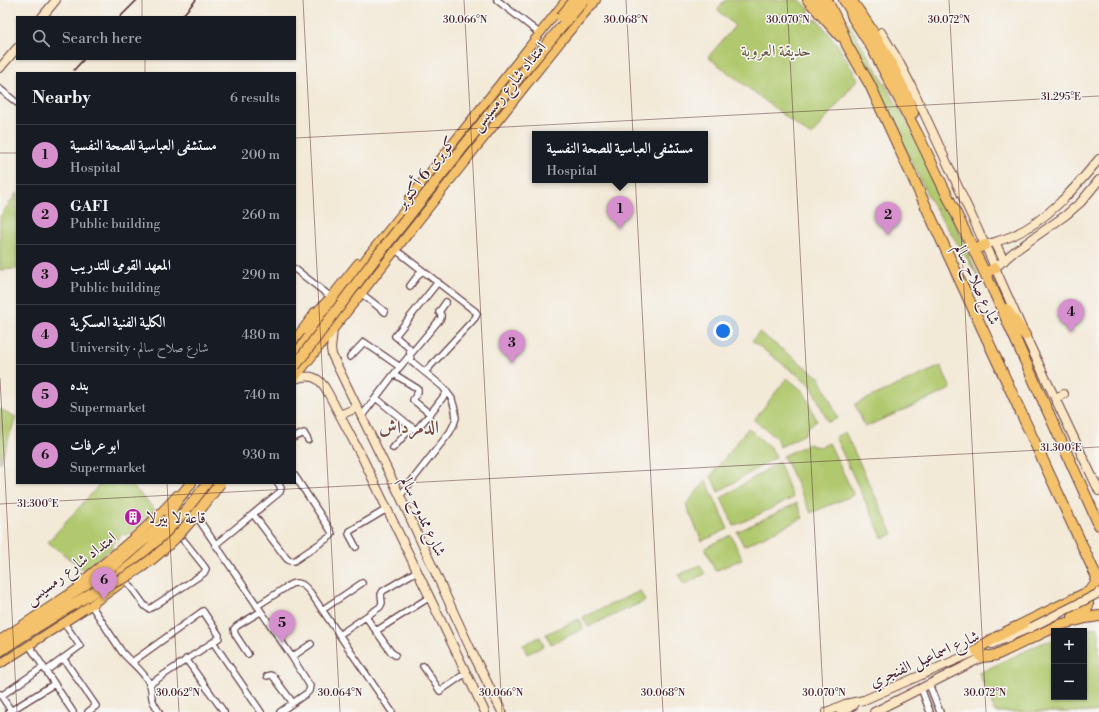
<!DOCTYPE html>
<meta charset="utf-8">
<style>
:root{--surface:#171b24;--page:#242831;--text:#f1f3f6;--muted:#9ea1a6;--line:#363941;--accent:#d690ce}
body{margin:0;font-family:"Libre Bodoni",Amiri,serif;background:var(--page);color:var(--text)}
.controls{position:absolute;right:12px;bottom:12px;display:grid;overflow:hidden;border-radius:0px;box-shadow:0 1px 3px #0004}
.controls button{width:36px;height:36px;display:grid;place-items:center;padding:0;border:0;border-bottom:1px solid var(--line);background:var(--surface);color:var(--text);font:20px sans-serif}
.you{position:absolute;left:723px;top:331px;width:14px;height:14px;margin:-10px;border:3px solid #fff;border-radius:50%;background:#1a73e8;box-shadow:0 0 0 6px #1a73e833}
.badge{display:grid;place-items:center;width:26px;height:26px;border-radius:50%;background:var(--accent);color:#111;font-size:13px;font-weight:700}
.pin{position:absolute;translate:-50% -33px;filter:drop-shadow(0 1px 2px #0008)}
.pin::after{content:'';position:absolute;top:21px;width:14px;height:12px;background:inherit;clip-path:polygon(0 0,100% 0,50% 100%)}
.popup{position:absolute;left:532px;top:131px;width:176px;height:52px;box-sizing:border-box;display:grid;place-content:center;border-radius:0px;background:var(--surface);filter:drop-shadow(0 1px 3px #0005);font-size:13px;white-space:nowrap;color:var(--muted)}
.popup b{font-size:15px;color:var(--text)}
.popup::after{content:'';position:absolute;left:50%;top:100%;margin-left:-8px;border:8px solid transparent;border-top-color:var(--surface)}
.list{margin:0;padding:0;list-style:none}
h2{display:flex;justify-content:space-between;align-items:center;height:52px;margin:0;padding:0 16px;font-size:17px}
h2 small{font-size:13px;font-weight:400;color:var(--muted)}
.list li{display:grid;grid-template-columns:26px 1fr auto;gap:12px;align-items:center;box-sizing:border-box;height:60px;padding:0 16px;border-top:1px solid var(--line)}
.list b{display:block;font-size:15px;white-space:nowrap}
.list p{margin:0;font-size:13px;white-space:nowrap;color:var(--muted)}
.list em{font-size:13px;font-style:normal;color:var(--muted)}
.icon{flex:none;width:22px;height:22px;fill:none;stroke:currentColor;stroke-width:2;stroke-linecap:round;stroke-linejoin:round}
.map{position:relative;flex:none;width:1099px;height:712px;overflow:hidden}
.search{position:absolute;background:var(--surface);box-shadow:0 1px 3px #0004;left:16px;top:16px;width:280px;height:44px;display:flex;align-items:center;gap:10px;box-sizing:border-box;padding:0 14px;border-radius:0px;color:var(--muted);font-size:15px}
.panel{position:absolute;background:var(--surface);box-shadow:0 1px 3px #0004;left:16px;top:72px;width:280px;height:412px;border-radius:0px}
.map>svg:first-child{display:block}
.green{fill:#b1c96e;stroke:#7e744c}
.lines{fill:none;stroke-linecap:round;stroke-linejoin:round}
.street-casing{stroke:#633d45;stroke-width:8}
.secondary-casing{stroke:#633d45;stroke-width:10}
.primary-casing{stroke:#633d45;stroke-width:10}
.highway-casing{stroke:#633d45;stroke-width:12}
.street{stroke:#fff;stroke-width:5.5}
.secondary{stroke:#fbe7c3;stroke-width:8}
.primary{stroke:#f4c26a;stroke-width:8}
.highway{stroke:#f4c26a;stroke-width:10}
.rail{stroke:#4a1f2b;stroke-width:1.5}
.secondary-bridge-casing{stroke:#633d45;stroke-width:10;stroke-linecap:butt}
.highway-bridge-casing{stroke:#633d45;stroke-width:12;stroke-linecap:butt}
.secondary-bridge{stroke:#fbe7c3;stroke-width:8}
.highway-bridge{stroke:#f4c26a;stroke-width:10}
.ticks{fill:none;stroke:#4a1f2b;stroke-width:1;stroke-opacity:0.45}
.labels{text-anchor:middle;stroke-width:3;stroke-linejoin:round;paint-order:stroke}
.park-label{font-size:16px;fill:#69523f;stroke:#f6f6f2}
.street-label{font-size:16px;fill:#4a1f2b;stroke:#f6f6f2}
.poi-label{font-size:16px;fill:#4a1f2b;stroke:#f6f6f2;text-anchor:start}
.quarter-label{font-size:18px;font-weight:bold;fill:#794d41;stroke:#f6f6f2}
.ticks-label{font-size:10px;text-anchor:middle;fill:#4a1f2b;stroke:#f6f6f2;stroke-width:3;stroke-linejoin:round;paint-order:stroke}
</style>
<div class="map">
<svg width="1099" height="712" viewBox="0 0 1099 712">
<rect width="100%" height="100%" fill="#f6f6f2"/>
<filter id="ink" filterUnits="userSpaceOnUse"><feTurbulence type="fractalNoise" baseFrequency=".025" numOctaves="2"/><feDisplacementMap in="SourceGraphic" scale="8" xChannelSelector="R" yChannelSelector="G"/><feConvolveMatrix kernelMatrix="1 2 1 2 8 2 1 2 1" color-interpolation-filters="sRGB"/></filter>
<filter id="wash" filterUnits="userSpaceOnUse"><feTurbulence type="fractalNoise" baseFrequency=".012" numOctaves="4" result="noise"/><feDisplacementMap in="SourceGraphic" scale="16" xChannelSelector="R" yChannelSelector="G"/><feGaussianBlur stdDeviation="0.9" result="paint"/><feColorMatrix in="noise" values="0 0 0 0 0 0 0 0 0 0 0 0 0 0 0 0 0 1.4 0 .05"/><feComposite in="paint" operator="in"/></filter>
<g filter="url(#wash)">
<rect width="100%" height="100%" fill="#f3e9d7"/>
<path class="green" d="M725,0h75l9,9 -1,5 5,6h5l20,26 20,33 -47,57 -103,-79 27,-31 -17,-16z
M841,17l5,2 40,67 27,46 47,102 19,44 -49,-78 -51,-105 -39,-76z
M17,192v77l-17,1v-53z
M759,332l61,46 18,40 -10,4 -17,-37 -59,-44z
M941,366l10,23 -86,38 -10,-23z
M787,378l17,14 13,29 -9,6 -3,7 -25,13 -4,-10 -22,-17z
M0,409l16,8 -16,47z
M748,428l23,20 5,9 -58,35 -7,-16z
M845,432l48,102 -10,5 -48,-102z
M829,443l25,52 -43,18 -28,-57 26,-12c8,4 13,3 20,-1z
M779,462l14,36 -59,28 -13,-28z
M706,480l22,49 -26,12 -16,-36z
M101,483h29l25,27 -27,25 -5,-1 -11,10v4l-28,22 -36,-28z
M797,503l6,15 -59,28 -7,-14z
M731,535l11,24 -27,12 -10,-23z
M700,565l5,9 -21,11 -5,-10z
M640,591l5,10 -57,26 -5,-10z
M579,619l4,10 -32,15 -5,-10z
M1096,627l3,6v79h-104l-16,-39 63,-30 12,-3v57h30v-66z
M540,637l4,9 -17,8 -4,-9z"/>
</g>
<g filter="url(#ink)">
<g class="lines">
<g class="street-casing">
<path id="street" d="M497,0l42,33
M0,89l17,14
M396,250l80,62 1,2 -2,4 -50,54
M295,269l36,28
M410,286l12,-16
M362,294l23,18
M350,357l14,-15 36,25
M394,374l24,15v3l-5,8 17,14
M376,398l38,31 2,1 14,-16 17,-22
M361,417l33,-43 47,-56v-3l-2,-3 7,-10
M295,437l9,-4 4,7
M393,448l19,-21
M400,496l50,-64 4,-8 2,-6 -1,-8 -3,-11 -9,-12 -32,-26 -2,-13 -14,-12 43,-54
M195,514l97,143 18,29 -1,5 -2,2 -27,19
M253,514l34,45 3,2h4l37,-25 1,-2 -1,-3 -36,-55
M215,545l65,-53 1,-4 -3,-5
M356,547l-7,-13 1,-3 37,-22
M126,580l19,26 4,3 2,-1 53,-35 2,-4 -2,-3 -27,-34
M91,605l31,47c9,11 21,18 27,31 3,5 2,10 3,15 1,5 5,10 7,14
M257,606l34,-22c9,-3 13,1 19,8l82,120
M322,610l40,-27
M366,617l25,35 4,3
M376,631l54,-34
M339,635l41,-28 2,-4 -1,-9 2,-3 34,-20
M213,642l48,70
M29,645l44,67
M248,654l-13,-20 -1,-5 3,-3 23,-14
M292,657l19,-13
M63,658l33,48 -8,6
M186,659l38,53
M132,662l71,-51 16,24v3l-69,46
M423,666l17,25 26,-18
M46,671l34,-25 -16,-23
M267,676l3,-1 3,1 20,27
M929,684l11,28
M921,688l9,24
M0,694l12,18
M1,696l42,-29
M9,712l45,-28"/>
</g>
<g class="secondary-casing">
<path id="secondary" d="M42,17l14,-17
M881,32l16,26 14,27 74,160 40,90 74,156
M0,68l17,-20
M995,242l9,19
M985,245c9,-3 18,-5 27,-9 35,-15 63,-48 87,-77
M995,268l20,-17 51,-36 15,-13 18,-22
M333,329l-2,20 1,6 68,141 71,154 31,62
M295,379c15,-5 24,-3 32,12l36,68 122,253
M1055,398l9,-4
M340,415l16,-7
M992,644l40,-17
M827,712l18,-8 19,-4 117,-51
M841,712l13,-7
M874,712l113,-57"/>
</g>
<g class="primary-casing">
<path id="primary" d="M409,199l157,-199
M295,339l20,-26 16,-16 27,-34
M295,378l165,-210 103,-129 33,-39
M79,583l7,-5c32,-27 64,-52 91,-83
M0,664l91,-59 28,-20 8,-6"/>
</g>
<g class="highway-casing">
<path id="highway" d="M808,0l32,36
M818,0l11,14
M827,0l15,31 5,14 23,40 229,497
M844,0l6,9 3,9 18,28 46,87 78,161 104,231
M851,0c26,35 47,72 62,113
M593,3l1,-3
M974,250l11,-5
M985,273l10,-5
M1006,309l19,26
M307,330l6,-9 2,-8
M295,356l74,-100 50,-62
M168,520c3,-15 15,-26 23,-37
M1073,617l14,-8c2,-4 1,-8 -2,-12l-5,-1
M0,641l116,-77 57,-49
M0,651c34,-24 71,-44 106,-67 38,-25 75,-65 102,-101
M977,651l6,-6 21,-12 86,-42 5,-6 2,-7
M981,657l10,-1 5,-1 63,-30 27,-7 13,-2"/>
</g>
<use href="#street" class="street"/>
<use href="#secondary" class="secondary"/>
<use href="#primary" class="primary"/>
<use href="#highway" class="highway"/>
<path class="rail" d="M120,17l17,-17
M181,17l15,-17
M74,70l10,-11"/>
<g class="secondary-bridge-casing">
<path id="secondary-bridge" d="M1032,627l67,-34"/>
</g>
<g class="highway-bridge-casing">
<path id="highway-bridge" d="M561,17l14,-17
M295,366l79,-106 131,-166 79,-94
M107,584c12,-2 22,-9 33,-16 33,-23 57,-53 80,-85"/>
</g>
<use href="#secondary-bridge" class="secondary-bridge"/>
<use href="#highway-bridge" class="highway-bridge"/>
</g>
</g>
<path class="ticks" d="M142,0v17M303,0l37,712M464,0l38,712M626,0l37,712M787,0l37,712M949,0l37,712M145,59v14M295,138l804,-42M0,153h17M0,378l17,334M167,483l12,229M0,504l1099,-57"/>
<defs>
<g id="building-disc" transform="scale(0.9)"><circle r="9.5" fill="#b5179e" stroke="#f6f6f2"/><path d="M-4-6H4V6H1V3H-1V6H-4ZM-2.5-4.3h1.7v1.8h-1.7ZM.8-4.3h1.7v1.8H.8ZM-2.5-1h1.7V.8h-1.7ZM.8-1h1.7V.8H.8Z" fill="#fff"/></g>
</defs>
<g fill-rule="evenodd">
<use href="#building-disc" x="133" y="517"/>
</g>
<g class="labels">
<g class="park-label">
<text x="776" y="56">حديقة العروبة</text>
</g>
<g class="street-label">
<text transform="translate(508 86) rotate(-51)" y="6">امتداد شارع رمسيس</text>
<text transform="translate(425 172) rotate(-52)" y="6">كوبرى 6 أكتوبر</text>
<text transform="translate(978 284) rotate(65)" y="6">شارع صلاح سالم</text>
<text transform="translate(424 516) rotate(65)" y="6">شارع ممدوح سالم</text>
<text transform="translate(70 568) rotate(-37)" y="6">امتداد شارع رمسيس</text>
<text transform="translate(924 658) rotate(-24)" y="6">شارع اسماعيل الفنجري</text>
</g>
<g class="poi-label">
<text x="146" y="523">قاعة لا بيرلا</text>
</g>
<g class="quarter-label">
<text x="409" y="433">الدمرداش</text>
</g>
</g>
<g class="ticks-label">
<text x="465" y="23">30.066°N</text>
<text x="626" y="23">30.068°N</text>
<text x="788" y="23">30.070°N</text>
<text x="949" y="23">30.072°N</text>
<text x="1061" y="100">31.295°E</text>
<text x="1061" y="451">31.300°E</text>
<text x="38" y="507">31.300°E</text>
<text x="178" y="696">30.062°N</text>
<text x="340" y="696">30.064°N</text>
<text x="501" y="696">30.066°N</text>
<text x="663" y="696">30.068°N</text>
<text x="824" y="696">30.070°N</text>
<text x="985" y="696">30.072°N</text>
</g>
</svg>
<div class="controls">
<button>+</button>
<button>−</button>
</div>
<div class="you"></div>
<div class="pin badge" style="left:620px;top:229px">1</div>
<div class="popup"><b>مستشفى العباسية للصحة النفسية</b>Hospital</div>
<div class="pin badge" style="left:888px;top:235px">2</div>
<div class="pin badge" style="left:512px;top:363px">3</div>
<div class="pin badge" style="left:1071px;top:332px">4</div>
<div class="pin badge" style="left:282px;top:643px">5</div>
<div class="pin badge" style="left:104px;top:600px">6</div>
<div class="search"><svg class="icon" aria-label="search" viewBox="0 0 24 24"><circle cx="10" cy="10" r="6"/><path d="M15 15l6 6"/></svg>Search here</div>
<section class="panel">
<h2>Nearby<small>6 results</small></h2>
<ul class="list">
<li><span class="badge">1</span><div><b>مستشفى العباسية للصحة النفسية</b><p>Hospital</p></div><em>200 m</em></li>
<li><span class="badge">2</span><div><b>GAFI</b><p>Public building</p></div><em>260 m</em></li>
<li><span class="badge">3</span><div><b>المعهد القومى للتدريب</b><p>Public building</p></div><em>290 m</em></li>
<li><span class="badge">4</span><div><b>الكلية الفنية العسكرية</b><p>University · شارع صلاح سالم</p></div><em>480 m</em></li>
<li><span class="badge">5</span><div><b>بنده</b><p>Supermarket</p></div><em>740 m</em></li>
<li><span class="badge">6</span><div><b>ابو عرفات</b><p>Supermarket</p></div><em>930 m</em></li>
</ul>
</section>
</div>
